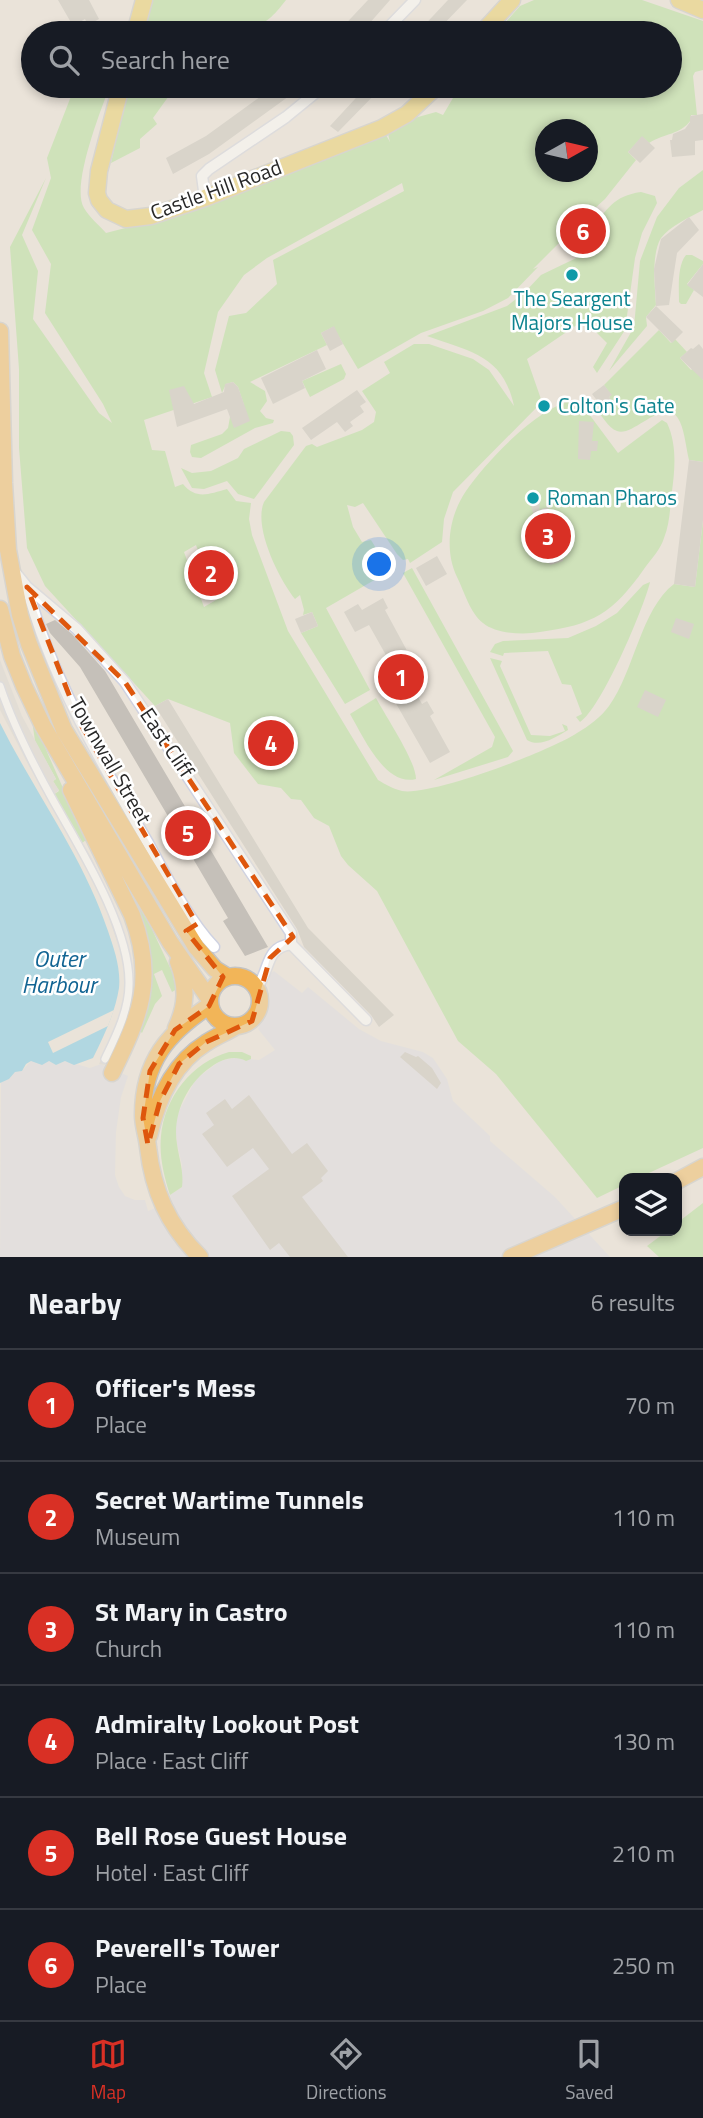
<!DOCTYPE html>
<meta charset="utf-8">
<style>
:root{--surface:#171b24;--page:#242831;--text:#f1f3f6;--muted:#9ea1a6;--line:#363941;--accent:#d93025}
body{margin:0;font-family:"Titillium Web",sans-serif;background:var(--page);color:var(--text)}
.controls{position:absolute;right:21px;bottom:21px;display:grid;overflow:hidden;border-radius:14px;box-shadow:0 4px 10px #0003}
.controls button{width:63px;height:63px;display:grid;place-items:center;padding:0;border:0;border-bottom:2px solid var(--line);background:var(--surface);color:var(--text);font:35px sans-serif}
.compass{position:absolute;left:535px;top:119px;width:63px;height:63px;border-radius:50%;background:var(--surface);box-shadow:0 4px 10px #0003;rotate:82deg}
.you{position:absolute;left:380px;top:565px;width:24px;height:24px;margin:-18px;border:5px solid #fff;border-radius:50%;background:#1a73e8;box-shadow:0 0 0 10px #1a73e833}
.badge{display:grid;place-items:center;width:46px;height:46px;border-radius:50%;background:var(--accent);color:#fff;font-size:23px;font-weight:700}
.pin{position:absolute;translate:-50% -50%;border:4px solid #fff;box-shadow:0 2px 7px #0006}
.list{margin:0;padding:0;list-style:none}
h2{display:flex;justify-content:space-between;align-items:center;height:91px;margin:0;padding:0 28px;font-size:30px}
h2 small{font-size:23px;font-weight:400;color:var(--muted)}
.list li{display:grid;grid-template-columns:46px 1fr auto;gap:21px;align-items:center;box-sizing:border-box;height:112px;padding:0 28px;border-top:2px solid var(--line)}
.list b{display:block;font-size:26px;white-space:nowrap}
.list p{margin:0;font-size:23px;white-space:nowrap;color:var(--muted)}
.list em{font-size:23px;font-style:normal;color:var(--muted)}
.icon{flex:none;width:38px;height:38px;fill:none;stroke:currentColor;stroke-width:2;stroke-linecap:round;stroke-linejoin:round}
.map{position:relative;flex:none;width:703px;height:1257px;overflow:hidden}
.search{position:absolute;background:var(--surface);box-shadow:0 4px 10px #0003;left:21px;right:21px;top:21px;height:77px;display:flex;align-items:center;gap:18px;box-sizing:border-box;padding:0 24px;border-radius:38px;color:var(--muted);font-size:26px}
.sheet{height:763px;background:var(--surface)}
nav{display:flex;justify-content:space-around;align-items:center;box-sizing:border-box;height:98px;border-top:2px solid var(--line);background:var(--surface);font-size:19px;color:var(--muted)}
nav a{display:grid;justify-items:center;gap:4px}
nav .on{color:var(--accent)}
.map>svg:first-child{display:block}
.industrial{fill:#dcdae2}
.green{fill:#afe096;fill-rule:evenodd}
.plaza{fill:#dad6d0}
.water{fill:#6ec8ea}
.pier{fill:#eae3d9}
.building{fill:#c5c0b9}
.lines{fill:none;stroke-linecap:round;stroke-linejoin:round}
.pedestrian-casing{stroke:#cfd2e1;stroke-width:10}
.minor-casing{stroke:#cfd2e1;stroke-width:13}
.primary-casing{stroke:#c3c3c3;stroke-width:19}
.trunk-casing{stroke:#c3c3c3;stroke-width:19}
.pedestrian{stroke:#fff;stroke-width:7}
.minor{stroke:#fff;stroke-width:10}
.primary{stroke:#eccc5c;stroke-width:16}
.trunk{stroke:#f2b558;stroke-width:16}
.marked{fill:none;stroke:#de570d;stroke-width:5;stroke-dasharray:14 9;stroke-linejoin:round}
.culture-dot{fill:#0f9aa8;stroke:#fff;stroke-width:2.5}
.labels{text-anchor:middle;stroke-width:5;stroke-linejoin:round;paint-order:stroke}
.street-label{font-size:21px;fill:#282828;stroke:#fff}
.culture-label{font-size:21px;fill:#0d838f;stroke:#fff;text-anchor:start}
.water-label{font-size:23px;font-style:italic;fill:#116493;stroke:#fff}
</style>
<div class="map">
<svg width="703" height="1257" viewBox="0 0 703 1257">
<rect width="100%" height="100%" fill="#eae3d9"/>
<path class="industrial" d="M274,971l28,22 6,-6 51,42 22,12 42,11 10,6 14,21 6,22 37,35v5l65,56 55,60h-610l1,-175 8,-3 6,-7 7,-1 9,-10h18l7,4 9,-4 25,7 11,-4 27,12 -7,21 -5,35 -1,43 4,12 6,9 10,4h10l3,11 24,-10 -2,-6 12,-8v-22l-5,-21 -2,-19 4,-14 17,-32 24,-18 18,-4 8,4 3,-2 10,1 16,-10 -17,-21 11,-23 1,-32z"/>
<path class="green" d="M149,0h137c-20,26 -26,27 -58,30l-2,3h-85z
M534,0h108l61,21v49l-8,2 -2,4 4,39h-6v5c-11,15 -26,13 -42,23l-7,-6 -14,15 8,8 -31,39 -23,21 -4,-3 -8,8 3,4 -40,40 5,-2 -30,31 -25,13 -62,22 -63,36 -25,-42 -12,6 6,12 -77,37 15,9 2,10 -7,10 6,7 8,2 -1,3 -18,5 -54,30 -9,-1 -2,-5 1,-7 31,-11 6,-6 2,-11 14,-12 -6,-18 -5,-5 -7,2 -4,9 -7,-23 14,-54 17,-3 31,-29 -4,-24 131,-69 -2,-8 -135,75 -23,17 -26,37 -14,61 8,24 -68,23 8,30 13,1 10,36 8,-3c13,16 26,10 44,5l9,12 15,2 -2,16 3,16 36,96 90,149c7,4 15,9 24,11 30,5 148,-40 175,-58 12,-7 24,-16 32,-27 25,-34 32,-97 65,-122l21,3 8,-67v628l-65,30h-14v7l-27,13 -101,-124 -38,-33 -81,-150 -29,-26 -7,-9 -12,-30 -15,-8 -13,-18 -10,-1 -10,-11 -23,-4 -24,-31 -4,-30 -62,-24 -13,7 -110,-120 -18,-38 -8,-100v-79l-9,-122 36,-69 -24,57 16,36 -5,48 66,94 13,10 -9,-19 -58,-91 6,-49 -19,-34 19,-52 -4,-20 28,-72h32l1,5c-9,24 -37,96 -24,117 5,9 15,17 22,25l89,-23 191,-75 4,7 -4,-16 50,-14 7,3 17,-29h210v-53h-174l24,-27zM546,130h42v42h-42zM196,545l20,55 -12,7 -20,-55z
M125,86h51l-23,32 4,6 -17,15v9l-29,15 13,-60z
M703,170v40c-13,7 -33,16 -42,28 -10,16 -6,49 -5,67l-10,12 1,9 -38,45 25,-44 6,-66 17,-44 22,-29z
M641,192l14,4 2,7 -15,30 -7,25 -10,72 -28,43 -4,-6 14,-24 -23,-23 -57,39 15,43 -89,90 -9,27 -2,23 -32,21 -2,-4 -5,1 -6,-6 -34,-51 -8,4 -8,-2 6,22 9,15 9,-2 19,31 -64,37 44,82 -25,14 -44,-71 17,-7 -6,-14 -9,3 1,-5 -4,-15 -5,4c-16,-20 -42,-72 -31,-97l42,-56 6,-2 5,3 45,-17 12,-8 2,-10 -14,-21 28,-18 -6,-11 30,-18h15l44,15 16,11 25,36c-11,-51 -43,-54 -87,-70l80,-30 18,-14 16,-17 52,-25 1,-18 -3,-3c17,-20 22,-33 50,-37z
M686,255h6l11,6v3l-16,20 7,6 -8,14h-5l-2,-2c0,-14 -2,-36 7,-47z
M659,330l12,13 4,-4 12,13 -7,6 11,12 6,-5 6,15v82l-14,-2c-3,-12 -4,-27 -9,-38 -13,-30 -46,16 -63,9 -9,-3 -16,-17 -22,-24l4,-3 6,7 9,-6 -5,-8 2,-2 -7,-10z
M341,364l5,10 -2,5 -34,18 -8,-16z
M568,402l15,4 35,47 44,-33 5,3c10,21 8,46 5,68 -2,16 -2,32 -8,47 -3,11 -13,21 -20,31 -31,44 -51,56 -104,63 -16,3 -44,2 -57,-9 -13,-10 -19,-32 -26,-46 -13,-27 -8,-61 9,-86 19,-28 69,-81 102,-89z
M281,431l9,1 3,4 1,9 -40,54 -16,-5 -11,-13 -23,8 -12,-1 -11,-20 11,5 19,-2 27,-13 6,-9z
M412,568l101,183 -5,6 -74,23 58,-33 3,-10 -92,-164z
M650,582c-6,26 -49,127 -70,140l-4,-5 6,-3 -11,-29 -9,-1 -14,-33 -44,2 -1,3 -13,-4 5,-8 8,-3 65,-3 28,-12 21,-13 26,-28z
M490,658l12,3 -2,5 31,69 19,1 15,-5 -3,-7 5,2 1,4c-12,7 -28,18 -41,10z
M376,698c10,19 40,63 40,81 -31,8 -53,-43 -66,-65z
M33,727h3l50,113 -4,3 -29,-48 6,-4 -6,-10 3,-2 -21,-38z
M117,864l32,59 25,53 -1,2 4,11 -5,3 -10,-22 -8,4 8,22 -7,8 -13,29 -2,-2 7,-24 4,-32z
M229,1052h13l9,4v3l-5,2c-12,-6 -24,-2 -35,6 -24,16 -39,48 -34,77 2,15 7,27 5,43l-12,8c-6,-19 -11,-39 -9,-59 3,-38 31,-74 68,-84z
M703,1203v54h-44l-12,-11 20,-15h10v-8z"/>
<path class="plaza" d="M0,660l22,56 34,63 -3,2 6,9 -6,5 38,62 17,37 22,65 3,19 -4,30 -10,28 -14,29 -6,-1 17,-35 5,-17 5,-31 -1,-16 -20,-59 -15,-35 -61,-105 -29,-56z"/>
<path class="water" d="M0,723c35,70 83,133 108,208 6,18 13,37 11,57 -4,25 -15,48 -26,70l-19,7 -9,-4 -9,4 -7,-4 -7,4 -11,-4 -5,3 -4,7 -7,1 -6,7 -9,4z"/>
<path class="pier" d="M114,1010l-6,16 -55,27 -5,-11z"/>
<path class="building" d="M58,0h31l10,19 -11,6 -3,-6 -12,7z
M368,0h22l-29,33h-24z
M448,0h19l-32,33h-18z
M275,86h28l-94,68 -36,20 -7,-16 40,-22z
M367,86h16l-45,46 -8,-6z
M703,114v26l-8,1v14l-23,2 -2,-17h2l1,-6 12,-5 5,-7v-6z
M642,136l13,12 -15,15 -12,-11z
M578,217l16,15 -9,9 -16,-15z
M689,217l10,13 -22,23 -8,52 -13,1 -2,-37 7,-30z
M703,264v33l-16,-12z
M656,306l27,26 -11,11 -26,-26z
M334,326l9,18 -13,7 -9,-18z
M699,344l4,5v31l-23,-22 11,-10 2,1z
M317,350l9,19 -24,12 3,7 -32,16 -12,-26z
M233,382l5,5 12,34 -16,7 -7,-19 -50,18 -8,-37 15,-4 10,18 30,-12 1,-8z
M604,385l8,10 -3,2 5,7 -9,7 -13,-17z
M357,390l9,12 -6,4 4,6 -14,10 3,4 -8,6 -8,-10 -26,18 -9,-12z
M579,421l15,1 -2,19h6l-1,10h-6l-1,9 -12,-1z
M689,460l14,2v58l-8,67 -21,-3z
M531,490l6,1 4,5 -2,14 9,-3 9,31 10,-3 4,14 -10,3 2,9 -13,4 -3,-8 -10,2 -5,-14 10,-2 -11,-37 -5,-6v-6z
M437,556l10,18 -21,12 -10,-18z
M383,598l5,10 -3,2 39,72 -10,8 8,14 5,-3 7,12 -4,3 20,36 -20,11 -52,-91 13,-8 -22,-39 -14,7 -11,-20 14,-8 4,6z
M312,612l6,14 -17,7 -6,-14z
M676,618l18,6 -5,15 -18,-7z
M55,620l17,14 33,37 163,276 -23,9 -22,-35 5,-3 -148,-251 -30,-34 -4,-9z
M645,690l21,10 -8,17 -21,-10z
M168,699l140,229 86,87 -15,12 -8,-12 -67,-68 -7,-18 -142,-223z
M277,725l11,16 -5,4 7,5 -7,9 -9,-7 -8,6 -12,-17z
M405,1052l11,5 2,-1 14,12 9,15 -4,6 -37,-32z
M249,1095l43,59 15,-11 21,28 -7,7 2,3 -21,16 46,60h-58l-11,-14 -9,7 -38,-54 37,-27 -16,-21 -26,19 -25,-33 12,-9 -8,-12 19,-14 7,10z"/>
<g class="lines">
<g class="pedestrian-casing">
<path id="pedestrian" d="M0,686c13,39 34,80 54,116 27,48 76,126 75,182 0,26 -13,52 -24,75"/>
</g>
<g class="minor-casing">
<path id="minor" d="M383,33l32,-33
M205,198l-3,-22 7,-7 77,-52 38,-31
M15,572l12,15 50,42 48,53 166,251v11
M27,587c24,91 74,175 121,256 18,33 41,78 66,104
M291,944l75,76
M257,987c14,-17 7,-39 34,-43"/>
</g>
<g class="primary-casing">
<path id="primary" d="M679,0l24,10
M135,33l9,-33
M482,33l30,-33
M121,86l-22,85 -2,22 2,7 8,10 19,9 25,-3 54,-18 177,-70 25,-14 30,-28"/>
</g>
<g class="trunk-casing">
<path id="trunk" d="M0,331l4,152 4,67 12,65 9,29 35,86 132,217 19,22 13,8
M0,609l12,47 12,30 19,40 127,216 40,58
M71,790l61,125c24,64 8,101 -20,158
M210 1001a25 25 0 1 1 50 0a25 25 0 1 1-50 0Z
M176,1028c11,-23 11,-42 2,-66
M149,1136c8,-36 25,-73 57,-93 9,-6 19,-10 29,-16
M677,1181l26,-14
M200,1257c-32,-32 -47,-66 -52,-110 -1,-11 -5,-21 -5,-32 0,-54 25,-82 67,-110
M511,1257l113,-49"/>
</g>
<use href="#pedestrian" class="pedestrian"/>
<use href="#minor" class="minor"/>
<use href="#primary" class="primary"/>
<use href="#trunk" class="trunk"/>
</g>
<path d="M0 0H703V1257H0ZM27,587l98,95 168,255 -23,21 -18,63 -46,21 -27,22 -19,37 -12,44 -5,-27 7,-47 25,-41 34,-24 14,-29 -37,-46 11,-7 -117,-201z" fill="#eae3d9" fill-opacity=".55" fill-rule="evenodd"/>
<path class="marked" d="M27,587l98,95 168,255 -23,21 -18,63 -46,21 -27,22 -19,37 -12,44 -5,-27 7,-47 25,-41 34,-24 14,-29 -37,-46 11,-7 -117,-201z"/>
<g class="culture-dot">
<circle cx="572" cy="275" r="7"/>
<circle cx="544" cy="406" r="7"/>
<circle cx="533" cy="498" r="7"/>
</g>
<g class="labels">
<g class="street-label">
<text transform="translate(216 190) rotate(-20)" y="7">Castle Hill Road</text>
<text transform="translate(167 743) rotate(56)" y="7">East Cliff</text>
<text transform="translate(110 761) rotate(60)" y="7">Townwall Street</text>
</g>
<g class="culture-label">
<text x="572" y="306" text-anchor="middle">The Seargent<tspan x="572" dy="24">Majors House</tspan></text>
<text x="558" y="413">Colton's Gate</text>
<text x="547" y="505">Roman Pharos</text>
</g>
<g class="water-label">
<text x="59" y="967">Outer<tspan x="59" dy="26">Harbour</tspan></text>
</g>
</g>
</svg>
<div class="controls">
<button><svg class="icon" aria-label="layers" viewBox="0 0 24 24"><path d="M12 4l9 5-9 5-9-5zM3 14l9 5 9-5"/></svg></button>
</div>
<svg class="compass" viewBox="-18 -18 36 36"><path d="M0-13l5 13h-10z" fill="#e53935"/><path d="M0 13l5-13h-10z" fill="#9ea1a6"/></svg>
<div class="you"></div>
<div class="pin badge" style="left:401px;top:677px">1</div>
<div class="pin badge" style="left:211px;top:573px">2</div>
<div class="pin badge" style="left:548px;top:536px">3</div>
<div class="pin badge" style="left:271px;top:743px">4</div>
<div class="pin badge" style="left:188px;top:833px">5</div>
<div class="pin badge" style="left:583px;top:231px">6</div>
<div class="search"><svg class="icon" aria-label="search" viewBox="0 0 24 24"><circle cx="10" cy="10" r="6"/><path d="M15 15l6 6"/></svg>Search here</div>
</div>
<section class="sheet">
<h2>Nearby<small>6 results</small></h2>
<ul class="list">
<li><span class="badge">1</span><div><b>Officer's Mess</b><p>Place</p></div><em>70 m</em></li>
<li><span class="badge">2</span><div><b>Secret Wartime Tunnels</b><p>Museum</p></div><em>110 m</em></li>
<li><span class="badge">3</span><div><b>St Mary in Castro</b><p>Church</p></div><em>110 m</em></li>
<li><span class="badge">4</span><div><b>Admiralty Lookout Post</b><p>Place · East Cliff</p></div><em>130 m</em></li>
<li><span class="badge">5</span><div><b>Bell Rose Guest House</b><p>Hotel · East Cliff</p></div><em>210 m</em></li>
<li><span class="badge">6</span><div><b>Peverell's Tower</b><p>Place</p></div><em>250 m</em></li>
</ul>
</section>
<nav>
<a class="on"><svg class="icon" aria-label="map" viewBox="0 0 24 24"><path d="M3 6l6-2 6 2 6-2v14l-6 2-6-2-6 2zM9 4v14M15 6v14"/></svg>Map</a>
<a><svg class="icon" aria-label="directions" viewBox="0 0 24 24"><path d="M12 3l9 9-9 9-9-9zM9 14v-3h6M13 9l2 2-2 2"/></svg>Directions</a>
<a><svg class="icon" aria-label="saved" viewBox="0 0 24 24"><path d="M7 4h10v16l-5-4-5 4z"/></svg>Saved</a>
</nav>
